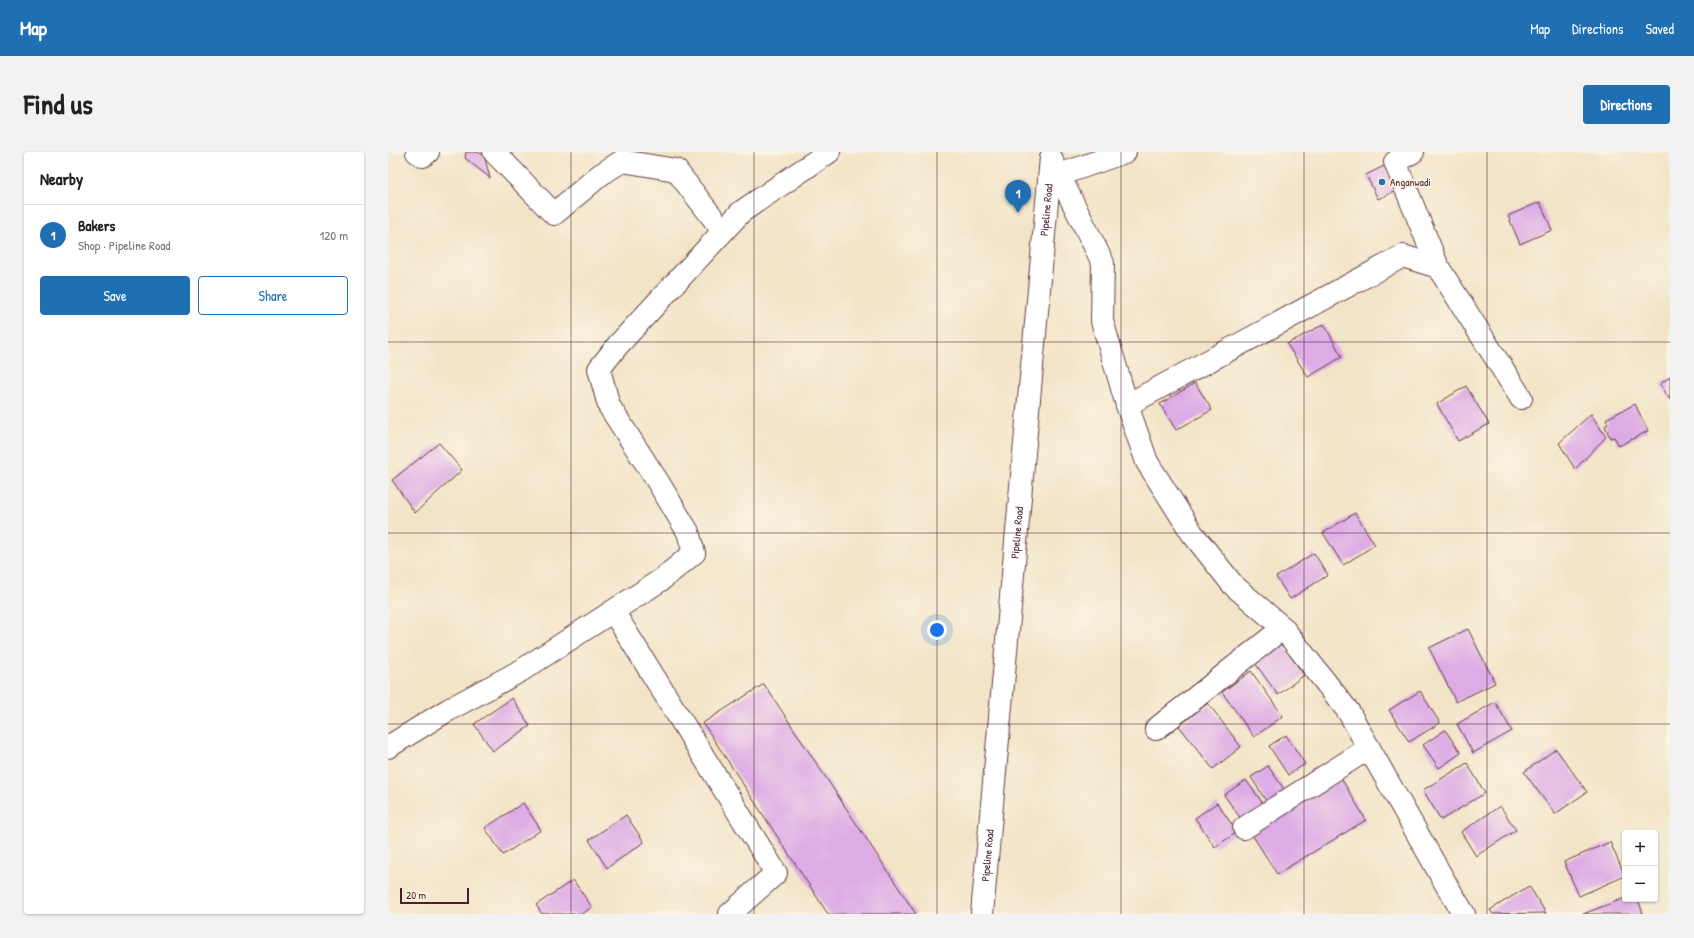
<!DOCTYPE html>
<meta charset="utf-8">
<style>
:root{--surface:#fff;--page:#f2f2f2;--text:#222;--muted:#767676;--line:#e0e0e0;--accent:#1f6fb2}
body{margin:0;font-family:"Patrick Hand",sans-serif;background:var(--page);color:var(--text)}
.controls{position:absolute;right:12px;bottom:12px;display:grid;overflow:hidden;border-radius:4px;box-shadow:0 1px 3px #0004}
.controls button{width:36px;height:36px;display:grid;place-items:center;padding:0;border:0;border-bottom:1px solid var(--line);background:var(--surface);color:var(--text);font:20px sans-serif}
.scale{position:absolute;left:12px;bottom:10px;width:69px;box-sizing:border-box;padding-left:4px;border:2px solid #4a1f2b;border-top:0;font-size:11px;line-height:14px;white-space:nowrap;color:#4a1f2b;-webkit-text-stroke:3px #fcf5e5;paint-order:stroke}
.you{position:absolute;left:549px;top:478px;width:14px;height:14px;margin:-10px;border:3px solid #fff;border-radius:50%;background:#1a73e8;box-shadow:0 0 0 6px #1a73e833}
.badge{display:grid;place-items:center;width:26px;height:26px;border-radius:50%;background:var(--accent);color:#fff;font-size:13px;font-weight:700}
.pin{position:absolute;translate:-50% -33px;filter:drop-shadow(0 1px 2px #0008)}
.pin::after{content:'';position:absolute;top:21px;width:14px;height:12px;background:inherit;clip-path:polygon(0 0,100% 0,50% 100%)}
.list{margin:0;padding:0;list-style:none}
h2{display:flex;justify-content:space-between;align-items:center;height:52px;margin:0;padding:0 16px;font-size:17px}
h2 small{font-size:13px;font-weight:400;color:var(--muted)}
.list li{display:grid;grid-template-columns:26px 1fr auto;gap:12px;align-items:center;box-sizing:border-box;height:60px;padding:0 16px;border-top:1px solid var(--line)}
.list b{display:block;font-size:15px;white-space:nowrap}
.list p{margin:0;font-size:13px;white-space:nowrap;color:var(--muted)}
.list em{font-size:13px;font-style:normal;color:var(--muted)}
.actions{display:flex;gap:8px;padding:12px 16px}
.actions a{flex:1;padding:9px 0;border:1px solid var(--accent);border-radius:4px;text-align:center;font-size:14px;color:var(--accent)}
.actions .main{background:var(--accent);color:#fff}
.map{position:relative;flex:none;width:1282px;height:762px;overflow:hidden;border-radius:4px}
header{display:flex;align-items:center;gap:24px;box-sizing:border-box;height:56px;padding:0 20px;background:var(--accent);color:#fff}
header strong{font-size:19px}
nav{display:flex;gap:22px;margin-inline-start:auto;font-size:14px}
.intro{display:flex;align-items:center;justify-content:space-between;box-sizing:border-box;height:96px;padding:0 24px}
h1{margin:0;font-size:28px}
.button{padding:10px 18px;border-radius:4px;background:var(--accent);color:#fff;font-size:14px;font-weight:700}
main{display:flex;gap:24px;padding:0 24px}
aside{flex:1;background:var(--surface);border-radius:4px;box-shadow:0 1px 3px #0004}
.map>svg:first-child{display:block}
.building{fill:#ddabe5}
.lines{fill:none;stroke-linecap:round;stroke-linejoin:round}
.minor-casing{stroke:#633d42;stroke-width:24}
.tertiary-casing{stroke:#633d42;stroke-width:24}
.minor{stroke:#fff;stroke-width:22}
.tertiary{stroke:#fff;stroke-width:22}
.grid{fill:none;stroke:#4a1f2b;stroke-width:1;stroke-opacity:0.55}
.poi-dot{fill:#1f6fb2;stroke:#fcf5e5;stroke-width:1.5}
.labels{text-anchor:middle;stroke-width:3.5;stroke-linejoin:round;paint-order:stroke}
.poi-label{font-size:11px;fill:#4a1f2b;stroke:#fcf5e5;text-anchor:start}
.street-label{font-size:11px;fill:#4a1f2b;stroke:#fcf5e5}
</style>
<header>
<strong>Map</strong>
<nav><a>Map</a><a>Directions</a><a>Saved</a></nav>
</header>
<div class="intro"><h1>Find us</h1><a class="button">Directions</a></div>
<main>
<aside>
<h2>Nearby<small></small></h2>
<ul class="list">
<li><span class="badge">1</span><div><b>Bakers</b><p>Shop · Pipeline Road</p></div><em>120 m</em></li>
</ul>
<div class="actions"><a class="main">Save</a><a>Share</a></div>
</aside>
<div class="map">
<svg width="1282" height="762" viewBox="0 0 1282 762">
<rect width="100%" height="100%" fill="#fcf5e5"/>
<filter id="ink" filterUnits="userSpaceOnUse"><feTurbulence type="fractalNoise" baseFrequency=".025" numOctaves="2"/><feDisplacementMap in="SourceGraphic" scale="8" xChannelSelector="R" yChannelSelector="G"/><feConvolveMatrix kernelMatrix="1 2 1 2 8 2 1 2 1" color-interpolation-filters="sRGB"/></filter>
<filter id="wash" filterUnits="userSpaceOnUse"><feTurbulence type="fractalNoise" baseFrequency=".012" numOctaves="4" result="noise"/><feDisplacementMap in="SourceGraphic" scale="16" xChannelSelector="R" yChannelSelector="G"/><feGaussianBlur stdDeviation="0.9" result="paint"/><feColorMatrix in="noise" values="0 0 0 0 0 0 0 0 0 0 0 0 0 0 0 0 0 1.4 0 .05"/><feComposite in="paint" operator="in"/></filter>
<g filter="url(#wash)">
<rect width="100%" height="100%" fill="#f2e4c7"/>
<g id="blocks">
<path class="building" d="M78,0h11l7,3 6,23 -25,-20z
M998,13l12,25 -20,9 -12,-24z
M1152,50l12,28 -32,14 -12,-28z
M936,172l18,33 -34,20 -21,-33z
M1282,225v23l-10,-16z
M807,231l17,27 -36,20 -16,-26z
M1078,234l23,38 -31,17 -21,-37z
M1247,252l13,27 -29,15 -5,-9 -4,1 -5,-12 3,-2 -2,-5z
M1203,262l15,23 -31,32 -16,-26z
M51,291l23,27 -47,43 -23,-33z
M967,361l20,32 -32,20 -20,-32z
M926,401l14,22 -38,24 -14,-22z
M1080,477l27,54 -39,19 -27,-54z
M891,488l25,35 -26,20 -26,-36z
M863,519l32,45 -29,21 -32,-45z
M376,532l152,230h-88l-125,-191z
M1032,539l20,32 -31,19 -20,-32z
M124,546l18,28 -37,25 -19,-27z
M1107,550l17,29 -39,22 -16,-29z
M820,551l33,44 -28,22 -34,-43z
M1057,578l16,23 -22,15 -16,-23z
M898,583l19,29 -17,11 -19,-29z
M1168,597l31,43 -32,22 -31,-42z
M1079,611l18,30 -44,27 -18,-30z
M880,614l20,29 -18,12 -19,-30z
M953,626l25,42 -89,54 -26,-41z
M858,628l20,28 -22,15 -20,-28z
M135,651l18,27 -38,25 -18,-27z
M829,651l20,29 -22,15 -20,-29z
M1112,654l16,24 -40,26 -15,-24z
M238,663l18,27 -37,26 -18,-28z
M1222,690l15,34 -46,20 -15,-34z
M185,728l19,27 -10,7h-40l-6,-9z
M1141,734l17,27 -53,1 -3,-4z
M1237,746l13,1 5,15h-60z"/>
</g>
</g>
<g filter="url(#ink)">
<use href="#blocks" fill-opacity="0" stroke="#633d42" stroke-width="1"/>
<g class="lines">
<g class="minor-casing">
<path id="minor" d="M29,0l6,4 5,-4
M106,0l60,62 46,-39 22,-14 54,9 47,61
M1025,0l-18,10 43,105
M671,23l66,-23
M739,253l276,-149 35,11 83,131
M225,459l163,262 -46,41
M768,577l127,-101
M0,595l60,-37 74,-40 139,-90 33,-27 -6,-21 -30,-50 -49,-76 -10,-37 19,-24 123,-133 88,-60
M856,676l125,-80"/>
</g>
<g class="tertiary-casing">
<g id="tertiary">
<path d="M663,7l52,104 -1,58 25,84 20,57 45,71 41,52 50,43 65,83 99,175 17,28"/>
<path id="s1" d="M594,762l69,-756"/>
</g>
</g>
<use href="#minor" class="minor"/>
<use href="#tertiary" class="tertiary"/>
</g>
</g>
<path class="grid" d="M183,0v762M366,0v762M549,0v762M733,0v762M916,0v762M1099,0v762M0,190h1282M0,381h1282M0,572h1282"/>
<circle class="poi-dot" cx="994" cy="30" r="4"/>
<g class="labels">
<g class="poi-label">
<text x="1002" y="34">Anganwadi</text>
</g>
<g class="street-label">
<text dy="4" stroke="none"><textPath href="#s1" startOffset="707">Pipeline Road</textPath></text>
<text dy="4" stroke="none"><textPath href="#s1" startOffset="383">Pipeline Road</textPath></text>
<text dy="4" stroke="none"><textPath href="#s1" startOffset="59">Pipeline Road</textPath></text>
</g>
</g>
</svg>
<div class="controls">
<button>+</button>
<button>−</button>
</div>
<div class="scale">20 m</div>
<div class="you"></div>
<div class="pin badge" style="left:630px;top:61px">1</div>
</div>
</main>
